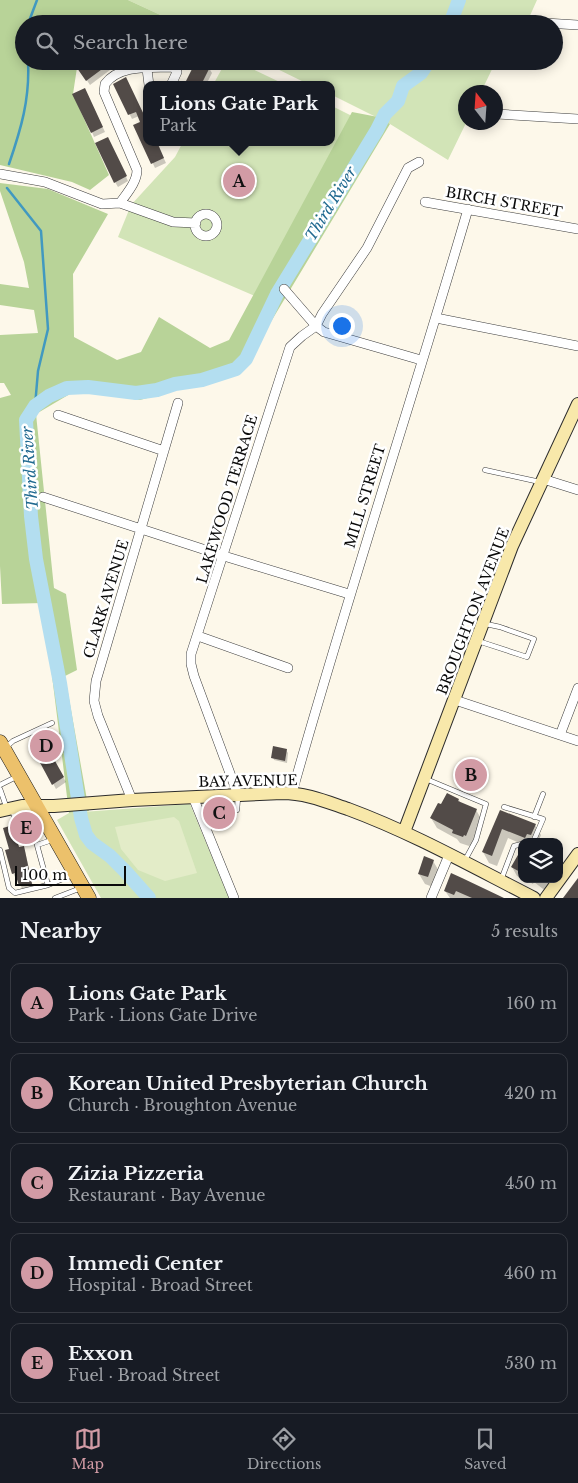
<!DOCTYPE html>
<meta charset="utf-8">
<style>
:root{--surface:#171b24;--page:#20242c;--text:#f1f3f6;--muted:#9ea1a6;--line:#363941;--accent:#d29ba5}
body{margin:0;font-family:"Libre Baskerville",serif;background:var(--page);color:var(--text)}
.controls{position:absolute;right:15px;bottom:15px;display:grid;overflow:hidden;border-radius:10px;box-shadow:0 2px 12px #0003}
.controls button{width:45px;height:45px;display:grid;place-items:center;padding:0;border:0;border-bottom:1px solid var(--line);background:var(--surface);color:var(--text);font:25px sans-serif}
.compass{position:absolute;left:458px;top:85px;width:45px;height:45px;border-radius:50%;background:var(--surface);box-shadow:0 2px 12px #0003;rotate:343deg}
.scale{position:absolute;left:15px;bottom:12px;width:111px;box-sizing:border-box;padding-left:5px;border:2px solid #0a0a0a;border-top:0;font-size:14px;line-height:18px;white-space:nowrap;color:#0a0a0a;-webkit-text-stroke:4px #fff;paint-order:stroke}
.you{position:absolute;left:341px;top:325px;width:18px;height:18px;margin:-12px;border:4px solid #fff;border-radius:50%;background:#1a73e8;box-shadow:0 0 0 8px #1a73e833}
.badge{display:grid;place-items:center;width:32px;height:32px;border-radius:50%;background:var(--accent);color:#111;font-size:16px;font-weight:700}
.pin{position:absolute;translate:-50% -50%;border:2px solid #fff;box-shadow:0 1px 5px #0006}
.popup{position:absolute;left:143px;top:81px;width:192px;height:65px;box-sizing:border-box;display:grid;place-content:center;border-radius:10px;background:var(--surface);filter:drop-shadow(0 1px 4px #0005);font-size:16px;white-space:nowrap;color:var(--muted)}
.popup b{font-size:19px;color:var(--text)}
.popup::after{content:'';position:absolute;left:50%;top:100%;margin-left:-10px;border:10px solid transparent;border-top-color:var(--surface)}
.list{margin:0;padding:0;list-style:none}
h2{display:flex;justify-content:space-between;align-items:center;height:65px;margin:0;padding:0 20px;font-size:21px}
h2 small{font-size:16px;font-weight:400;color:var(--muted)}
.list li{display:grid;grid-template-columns:32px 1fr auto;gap:15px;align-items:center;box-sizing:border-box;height:80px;margin:0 10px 10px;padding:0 10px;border:1px solid var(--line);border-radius:10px}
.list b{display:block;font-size:19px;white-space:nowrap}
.list p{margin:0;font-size:16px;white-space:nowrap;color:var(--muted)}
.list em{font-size:16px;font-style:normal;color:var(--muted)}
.icon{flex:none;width:28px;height:28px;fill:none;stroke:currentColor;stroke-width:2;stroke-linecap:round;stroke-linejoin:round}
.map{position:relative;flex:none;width:578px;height:898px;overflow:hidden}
.search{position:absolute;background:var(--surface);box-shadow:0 2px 12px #0003;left:15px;right:15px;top:15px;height:55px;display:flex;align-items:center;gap:12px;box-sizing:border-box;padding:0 18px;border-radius:28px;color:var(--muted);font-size:19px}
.sheet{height:515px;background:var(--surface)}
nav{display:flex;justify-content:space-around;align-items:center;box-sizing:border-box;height:70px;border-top:1px solid var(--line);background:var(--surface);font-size:14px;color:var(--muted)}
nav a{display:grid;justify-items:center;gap:2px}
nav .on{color:var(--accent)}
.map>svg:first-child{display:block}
.green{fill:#d2e4b7}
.forest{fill:#b8d398}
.pitch{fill:#e3ecc8}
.shadow{fill:#0003}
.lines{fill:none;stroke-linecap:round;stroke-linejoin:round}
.stream{stroke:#4199c0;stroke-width:2.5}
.river{stroke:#b3def0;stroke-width:14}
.building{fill:#524b48}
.lane-casing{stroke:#3d3d3d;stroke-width:5.5}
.street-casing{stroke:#3d3d3d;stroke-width:10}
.secondary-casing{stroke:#2c2c2c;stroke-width:14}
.primary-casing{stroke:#1b1b1b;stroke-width:15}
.lane{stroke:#fff;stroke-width:4.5}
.street{stroke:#fff;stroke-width:9}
.secondary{stroke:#f8e8aa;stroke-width:12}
.primary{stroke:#ecc16b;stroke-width:14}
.labels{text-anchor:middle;stroke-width:5;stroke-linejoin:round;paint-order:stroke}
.street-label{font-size:14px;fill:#0a0a0a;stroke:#fff}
.water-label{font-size:15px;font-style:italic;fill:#206990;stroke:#fff}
</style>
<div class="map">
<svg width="578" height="898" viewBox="0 0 578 898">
<rect width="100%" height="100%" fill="#fdf8ea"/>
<path class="green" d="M128,0h409l-9,20 -11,-1 -3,5h-334z
M226,61h10l50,24h-73z
M261,61h235l-15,31h-15v31l-18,37 -58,-36 -58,-29v-10h-22z
M332,106l26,13 -96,180 -144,-62 13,-32 44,-48 8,-15h149z
M190,804l39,94h-128l-44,-78 12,-7z"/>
<path class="forest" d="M0,0h128l52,24h-156v37h54l-5,33 36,81 -19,15 -18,-8 -72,-17z
M352,112l26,5 12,7 -150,249 -100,27 -65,-9 -39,23 18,174 12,6 11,76 -12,6 24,135 -20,2 -26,-210 -41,1 -2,-38v-168l11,-3 -7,-12h-4v-48l38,-2 -4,-23 -34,-5v-21l29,4 -5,-26 -24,-71v-8l48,6 60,25 -35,60 1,63 43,23 24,-8 18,-35 51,31 19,-8z"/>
<path class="pitch" d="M174,817l5,4 18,52 -32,8 -27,-11 -17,-21 -6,-22z"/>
<path class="shadow" d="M89,61h33l-32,24 -8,-12z
M137,61h19l-19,2z
M209,68l3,5 -6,12h-20z
M128,83l18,39v20h10l10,21 -11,5 -20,-42 7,-4 -3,-6 -7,3 -17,-34z
M87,94l18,38 -11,5 -2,-5z
M110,143l18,38 -10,6 -3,-5z
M58,735l7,17 -14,5 15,25 -10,7 -15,-28 -3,1 -3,-4z
M286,750l2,3 -1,10 -13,-3 -1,-3z
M447,794l12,6 2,4 15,6 6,10 -10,25 -3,1 -9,-3 -3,-4 -20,-11 -6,-10 11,-12z
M228,806l4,8v9l-17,1 -3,-5z
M500,812l35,13 6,10 -3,7h-16v2l-14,-6 -11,28 -8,-3 -6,-11z
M14,830l5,18 4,-1 2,4 8,36 -11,2 -4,-13 -3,1 -2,-4 -3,-23z
M522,853v25l-5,-2 -5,-9z
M433,861l6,10 -6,16 -8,-3 -6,-10z
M452,875l50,23h-52l-5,-7z
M524,879h33l-10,13 -13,-10 -1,2z"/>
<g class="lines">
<path class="stream" d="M28,24l9,-24
M9,164c12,-35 21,-65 19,-103
M7,188l34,43 7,98 -10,42 -3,35"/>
<path class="river" d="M450,24l9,-24
M149,898l-23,-26 -16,-16 -18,-13 -6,-8 -5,-17 -21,-135 -24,-124 -5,-43 -5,-96 9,-14 14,-10 18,-8 21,-1 48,6 21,-3 18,-6 27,-4 34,-11 10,-10 31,-65 100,-164 8,-16 13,-13 5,-15 18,-13 8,-12"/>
</g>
<path class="building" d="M87,61h26l-27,20 -9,-13z
M196,61l14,6 -9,18h-17z
M126,77l20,42v23h11l7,16 -13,6 -18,-39 7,-3 -4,-10 -8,3 -15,-31z
M85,88l18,39 -12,6 -19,-39z
M108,137l19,39 -13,7 -19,-40z
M59,733l4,14 -13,5 14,25 -12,8 -15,-28 -3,1 -5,-13z
M273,746l14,3 -2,12 -14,-3z
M447,793l12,6 -1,2 19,8 -11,27 -2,-1 -1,2 -11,-4 1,-3 -23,-12 8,-15 3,1z
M228,805l2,3v10l-19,1 -5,-12 20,-1z
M500,810l36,14 -5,11 -4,-1 -2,4 -23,-9 -10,27 -10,-4z
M13,825l6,22 5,-1 8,38 -13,2 -4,-13 -3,1 -3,-10 -4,-14 4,-1 -6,-21z
M522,848v25l-11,-6z
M424,856l10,4 -6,17 -10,-3z
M451,873l11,5 42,20h-32l-16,-7 -2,4 -10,-4z
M578,878v20h-15z"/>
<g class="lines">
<g class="lane-casing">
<path id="lane" d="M485,470l55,12
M478,641l49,16 7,-18 -34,-12 -14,-3
M5,748l8,-7 39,-18
M426,779l60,25 -10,36 -12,22
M0,785l18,-9
M0,789l7,20
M504,807l39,12 -9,21 -5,2
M12,809l5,16
M237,810l1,-13
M534,817l9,-23
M15,820h16l8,12
M21,832l11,3 15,-7
M0,850l9,38 6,5 33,-8 -11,-40 15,-5
M501,880l13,-34 8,-2
M48,885l27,-11
M55,898l26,-10"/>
</g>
<g class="street-casing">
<path id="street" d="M529,22l49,3
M147,69l2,16
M496,114l82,5
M0,174l45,8 57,22 18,-1 53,19 23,1
M425,202l153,27
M120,203c7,-10 17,-21 17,-33l-33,-78 1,-8c15,-20 46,-16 68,-17l4,5 -6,13
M195 225a11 11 0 1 1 22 0a11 11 0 1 1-22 0Z
M284,289l32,37 6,-12 45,-66 41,-80 11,-6
M436,318l142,28
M58,415l106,36
M543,479l35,11
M43,497l181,59 125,38
M198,636l90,32
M455,700l123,41
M560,735l18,-47
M292,793c55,-196 119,-389 176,-584
M238,795l-44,-119 -3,-12v-10l99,-307 12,-11 14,-10 8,6 97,28
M193,797l41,101
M132,800l-34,-84 -4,-15 2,-20 82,-278
M431,898l18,-43"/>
</g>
<g class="secondary-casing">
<path id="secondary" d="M0,811l22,-5h32l78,-6 150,-7c24,0 45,9 66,16 65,24 125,58 186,89
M404,832l108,-286 66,-142
M546,898l32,-44"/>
</g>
<g class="primary-casing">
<path id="primary" d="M0,742l89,156"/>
</g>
<use href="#lane" class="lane"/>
<use href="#street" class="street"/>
<use href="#secondary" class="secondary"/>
<use href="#primary" class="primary"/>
</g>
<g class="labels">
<g class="street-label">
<text transform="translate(504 202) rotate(10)" y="5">BIRCH STREET</text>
<text transform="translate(365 496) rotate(-73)" y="5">MILL STREET</text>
<text transform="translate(227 499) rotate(-73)" y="5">LAKEWOOD TERRACE</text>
<text transform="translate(106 599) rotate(-73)" y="5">CLARK AVENUE</text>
<text transform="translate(473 611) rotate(-69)" y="5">BROUGHTON AVENUE</text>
<text transform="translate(248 781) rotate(-1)" y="5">BAY AVENUE</text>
</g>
<g class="water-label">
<text transform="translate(331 204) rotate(-59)" y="5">Third River</text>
<text transform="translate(30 468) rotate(-94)" y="5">Third River</text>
</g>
</g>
</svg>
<div class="controls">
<button><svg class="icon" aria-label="layers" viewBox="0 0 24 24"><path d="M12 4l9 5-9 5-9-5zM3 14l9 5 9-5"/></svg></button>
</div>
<svg class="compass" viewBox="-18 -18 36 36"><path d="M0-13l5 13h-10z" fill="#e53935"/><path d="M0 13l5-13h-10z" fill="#9ea1a6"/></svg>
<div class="scale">100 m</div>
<div class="you"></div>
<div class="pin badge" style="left:239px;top:181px">A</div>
<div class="popup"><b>Lions Gate Park</b>Park</div>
<div class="pin badge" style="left:471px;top:775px">B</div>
<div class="pin badge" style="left:219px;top:813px">C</div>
<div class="pin badge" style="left:46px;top:746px">D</div>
<div class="pin badge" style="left:26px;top:828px">E</div>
<div class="search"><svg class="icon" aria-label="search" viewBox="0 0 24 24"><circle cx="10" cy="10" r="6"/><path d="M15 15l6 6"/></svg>Search here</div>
</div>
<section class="sheet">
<h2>Nearby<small>5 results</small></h2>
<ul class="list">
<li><span class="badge">A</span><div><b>Lions Gate Park</b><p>Park · Lions Gate Drive</p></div><em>160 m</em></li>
<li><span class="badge">B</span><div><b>Korean United Presbyterian Church</b><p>Church · Broughton Avenue</p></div><em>420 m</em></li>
<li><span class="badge">C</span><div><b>Zizia Pizzeria</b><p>Restaurant · Bay Avenue</p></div><em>450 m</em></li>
<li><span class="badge">D</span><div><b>Immedi Center</b><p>Hospital · Broad Street</p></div><em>460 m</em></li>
<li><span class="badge">E</span><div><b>Exxon</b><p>Fuel · Broad Street</p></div><em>530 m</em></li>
</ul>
</section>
<nav>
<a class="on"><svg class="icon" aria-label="map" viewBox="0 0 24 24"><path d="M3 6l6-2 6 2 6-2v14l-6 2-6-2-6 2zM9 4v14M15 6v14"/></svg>Map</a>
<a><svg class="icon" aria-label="directions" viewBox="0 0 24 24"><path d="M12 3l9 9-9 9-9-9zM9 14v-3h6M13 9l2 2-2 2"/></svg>Directions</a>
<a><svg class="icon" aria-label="saved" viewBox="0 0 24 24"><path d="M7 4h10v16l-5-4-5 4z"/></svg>Saved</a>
</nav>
